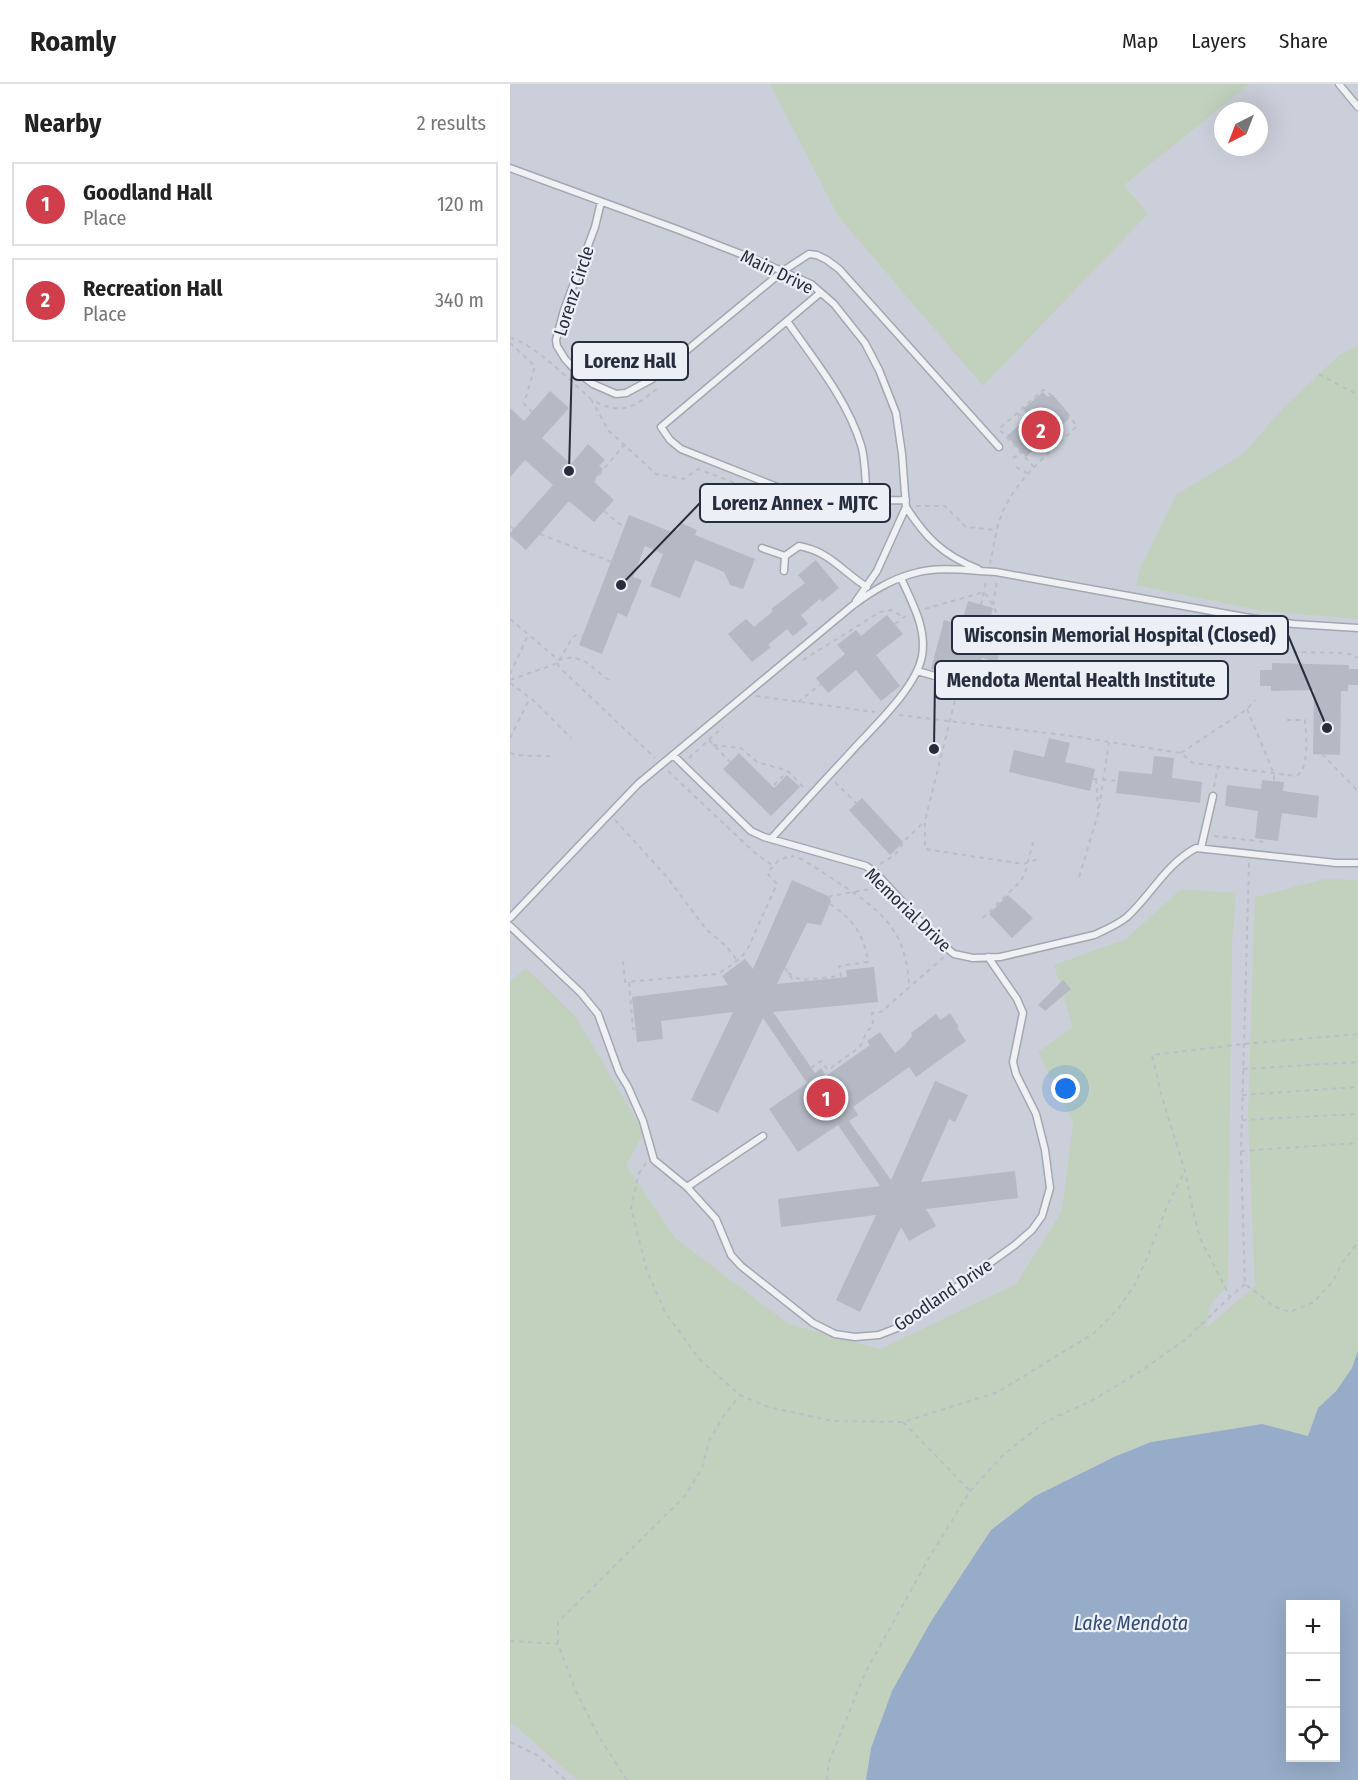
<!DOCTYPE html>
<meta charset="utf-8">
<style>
:root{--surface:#fff;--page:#f6f6f6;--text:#222;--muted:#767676;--line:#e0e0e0;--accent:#d03e4c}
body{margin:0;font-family:"Fira Sans Condensed",sans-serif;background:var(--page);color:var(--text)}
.controls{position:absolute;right:18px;bottom:18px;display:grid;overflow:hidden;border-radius:0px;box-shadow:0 6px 24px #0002}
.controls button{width:54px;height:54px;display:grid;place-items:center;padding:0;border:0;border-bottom:2px solid var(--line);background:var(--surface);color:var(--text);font:30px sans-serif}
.compass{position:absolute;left:704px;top:18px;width:54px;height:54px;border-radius:50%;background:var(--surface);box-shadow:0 6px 24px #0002;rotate:222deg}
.you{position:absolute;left:556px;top:1005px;width:21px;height:21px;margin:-15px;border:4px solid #fff;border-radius:50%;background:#1a73e8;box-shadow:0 0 0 9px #1a73e833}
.badge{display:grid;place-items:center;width:39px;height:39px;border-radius:50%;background:var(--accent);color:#fff;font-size:20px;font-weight:700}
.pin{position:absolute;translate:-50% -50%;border:3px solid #fff;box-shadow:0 2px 6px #0006}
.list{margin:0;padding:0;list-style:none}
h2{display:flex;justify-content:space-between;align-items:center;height:78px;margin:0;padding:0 24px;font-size:26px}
h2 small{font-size:20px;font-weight:400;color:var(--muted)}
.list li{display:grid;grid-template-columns:39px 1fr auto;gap:18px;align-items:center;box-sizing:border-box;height:84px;margin:0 12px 12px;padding:0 12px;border:2px solid var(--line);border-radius:0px}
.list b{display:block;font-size:22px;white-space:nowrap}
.list p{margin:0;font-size:20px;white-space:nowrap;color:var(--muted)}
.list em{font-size:20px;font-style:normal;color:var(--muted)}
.icon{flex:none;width:33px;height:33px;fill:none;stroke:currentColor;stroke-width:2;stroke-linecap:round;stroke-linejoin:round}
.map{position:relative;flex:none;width:848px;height:1696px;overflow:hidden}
header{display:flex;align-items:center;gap:36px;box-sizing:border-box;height:84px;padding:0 30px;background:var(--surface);border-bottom:2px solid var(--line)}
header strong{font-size:28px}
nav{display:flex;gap:33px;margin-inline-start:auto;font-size:21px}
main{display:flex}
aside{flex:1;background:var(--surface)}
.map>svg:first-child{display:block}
.built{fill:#cbcfd9;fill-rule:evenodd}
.green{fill:#c2d1be}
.water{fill:#97acc8;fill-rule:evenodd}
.building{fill:#b4b9c4}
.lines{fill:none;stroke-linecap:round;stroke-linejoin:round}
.lane-casing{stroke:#a2a7b1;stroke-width:9}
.path{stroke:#bbbec5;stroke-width:2;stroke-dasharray:4.5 4.5;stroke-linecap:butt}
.lane{stroke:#eff1f5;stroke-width:6}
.labels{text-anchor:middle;stroke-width:4.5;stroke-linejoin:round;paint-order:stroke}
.street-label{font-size:18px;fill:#262e3e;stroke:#eceff5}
.water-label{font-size:20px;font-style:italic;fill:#304a72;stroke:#eceff5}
.leader{fill:none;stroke:#262e3e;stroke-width:2}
.callout-dot{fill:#262e3e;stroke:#eceff5;stroke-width:2}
.callout{fill:#eceff5;stroke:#262e3e;stroke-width:2}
.callout-label{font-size:20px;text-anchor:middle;font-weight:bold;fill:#262e3e}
</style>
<header>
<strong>Roamly</strong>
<nav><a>Map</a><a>Layers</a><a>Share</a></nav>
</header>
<main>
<aside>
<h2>Nearby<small>2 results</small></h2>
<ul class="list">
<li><span class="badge">1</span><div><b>Goodland Hall</b><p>Place</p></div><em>120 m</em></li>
<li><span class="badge">2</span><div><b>Recreation Hall</b><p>Place</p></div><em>340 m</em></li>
</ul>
</aside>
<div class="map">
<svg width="848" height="1696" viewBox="0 0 848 1696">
<rect width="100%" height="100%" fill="#dde0e7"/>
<path class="built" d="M0,0h848v1266l-40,58 -10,28 -46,-12 -111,18 -37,15 -79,39 -44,34 -60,93 -39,68 -21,57 -5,32h-356zM713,27h36v36h-36z"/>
<path class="green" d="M260,0h480l-126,101 24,29 -165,172 -145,-170z
M848,262v273l-96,-8 -126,-26 4,-16 36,-74 67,-41 39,-45 37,-35 20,-19z
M815,795l33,1v470l-6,18 -16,23 -18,17 -10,28 -46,-12 -111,18 -37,15 -79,39 -44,34 -60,93 -39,68 -21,57 -5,32h-289l-64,-56 -3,1v-743l16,-14 50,49 68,116 -18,32 49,73 114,86 91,25 136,-65 46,-73 11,-89 -35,-70 35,-25 -19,-62 72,-26 55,-50 55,4 -4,51 -4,341 -18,20 -4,23 49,-42 -7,-170 7,-219z"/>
<path class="water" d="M848,1266v430h-492l5,-32 21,-57 38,-68 61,-93 44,-34 79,-39 37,-15 111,-18 46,12 10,-28 18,-17 16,-23zM780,1520h46v154h-46z"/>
<path class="building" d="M40,307l19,17 -27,30 29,26 17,-20 17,16 -6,6 4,3 -10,12 21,19 -20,22 -25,-21 -43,49 -16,-14v-3l43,-48 -28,-25 -15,17v-69l14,13z
M533,308l5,5 4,-3 18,21 -2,2 1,2 -43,38 -19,-21 22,-20 -6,-7z
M119,431l43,17 1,-4 5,3 3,-8 16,7 -2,5 60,24 -12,30 -13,-4 -6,-13 -29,-12 -15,38 -30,-12 13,-32 -18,-8 -12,31 9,3 -15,37 -9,-4 -16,41 -23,-9z
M306,476l23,28 -17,14 -2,-3 -19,16 7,9 -15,12 -6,-7 -19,16 3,2 -19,15 -24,-28 18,-15 8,8 19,-16 -2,-2 34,-26 -7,-8z
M458,517l25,7 -6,23 17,5 -7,26 -15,-4 -6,25 -8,-6 -8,1 -29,-9 13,-49 17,5z
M377,531l16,19 -27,21 24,31 -19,15 -25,-31 -28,23 -12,-15 29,-24 -8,-9 19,-15 5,6z
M762,579l77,2v4h9v16h-10v6h-7l-1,64 -27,-1 1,-64 -43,1v-5h-11v-16h12z
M539,654l21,5 -5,19 30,7 -5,22 -81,-19 5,-22 30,7z
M229,669l35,35 13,-13 13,12 -29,29 -48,-47z
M644,672l20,2 -2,20 30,4 -2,21 -84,-10 3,-22 33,3z
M752,696l22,2 -1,9 36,5 -2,22 -35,-5 -4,28 -23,-3 3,-27 -33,-5 2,-21 34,4z
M352,714l41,44 -13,13 -41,-45z
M282,796l36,16 3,5 -10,24 -14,-2 -30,61 70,-7 -1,-7 28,-3 4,35 -105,10 42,61 6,-5 5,8 44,-31 -3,-4 13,-9 15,21 9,-7 8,-10 -1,-3 25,-19 4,6 10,-7 9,14 -2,1 9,13 -50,36 -7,-10 -56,40 5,8 -9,6 42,59 44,-99 33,14 -13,27 -6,-3 -28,63 94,-11 3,27 -92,11 10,17 -27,15 -8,-14 -41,85 -24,-12 40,-85 -95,12 -3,-28 102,-13 -42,-61 -40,27 -29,-43 38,-26 -44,-65 -45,95 -27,-13 42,-88 -72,9 2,18 -26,3 -5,-45 96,-12 -6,-9 23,-17 8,10z
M498,811l25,23 -21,20 -23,-24z
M553,896l8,9 -26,22 -7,-6z"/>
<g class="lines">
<g class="lane-casing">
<path id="lane" d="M829,0l19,23
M0,84l169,62 85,33 47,21 23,20 31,39 14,27 17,43 6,41 4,53 -29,64 -21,30
M91,118l-6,25 -31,83 -8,30 1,6 8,13 11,12 17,13 23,10 10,-1 26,-14 131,-108 26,-17 8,1 10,5 12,9 160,178
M310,209l-159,134 9,13 11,9 119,47 29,5 77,-1
M277,237c27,39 60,78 74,124 5,16 4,38 6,55
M396,423c20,31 37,48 72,62
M252,464l23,8
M274,487l1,-15 14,-10c32,6 42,25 68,41
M407,587l43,12 7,-1
M163,671l78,76 13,6 102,29 10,7 63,69 15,12 19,4 27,-1 94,-22c11,-5 23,-10 33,-18 24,-22 39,-53 69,-69l140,15h22
M261,755c26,-29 52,-57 78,-85 22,-25 67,-65 73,-98 5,-28 -10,-53 -21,-78
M691,764l12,-52
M0,834l128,-134 214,-178c19,-14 39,-27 63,-33 25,-7 55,-2 81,-1l254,46 44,6 64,4
M0,842l71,67 17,21 21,58 9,15 15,34 11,39 33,27 29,32 15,36 10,11 72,57 22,11 20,3 24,-2 23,-9 113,-81 17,-15 10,-14 8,-28 -5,-38 -9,-36 -20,-40 -3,-12 10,-49 -6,-14 -29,-42
M177,1103l76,-51"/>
</g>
<path class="path" d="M0,254c21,3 64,46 81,61 30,18 44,8 68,-12
M0,259l25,23 -11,38 8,8
M809,290l39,21
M81,315l17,31 48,44 28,5 14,-10 80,30
M506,330l8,2
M503,374l8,-5
M506,383l11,6
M524,383l-35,-38 44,-39h2l6,5
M83,398l31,-37
M406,422h29l21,21 31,3
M290,423l14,4 6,-2
M94,427l14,12 7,3
M0,442l4,3
M30,450l72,28
M480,480c4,-18 6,-38 14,-55 15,-32 45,-56 70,-80l3,-3 -8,-10
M471,521l5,-24
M483,521l4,-24
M415,525l59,-17 9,13 12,29 -6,27 -20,16
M0,535l45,38 4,3 14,-3 13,5 25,20
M385,540l13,-10
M738,567l94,2 8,1 8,4
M293,576l77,-48 11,-2 13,7
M48,579l1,4 96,91
M0,590l18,-39
M0,596l48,-17 14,-25 4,-3 7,1
M0,599l23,17 38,38
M447,608l-32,129v28l98,15 15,-5
M246,612l119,16
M288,618l23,-18
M737,625l27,65v7
M389,631l165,20 117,18 12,10 103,13c14,-6 10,-42 9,-56h-18
M0,654l20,-40
M199,656l21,22
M203,661l28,3 16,14 31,9 16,17
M0,669c15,5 30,1 44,4
M671,669l66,-44 8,-9
M812,670l36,37
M179,674l34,-31
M158,687l87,82 17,12
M583,695l25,2
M586,695l2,30
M325,698l21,21
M264,701l14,-14
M704,703l4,-20
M105,736l51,56 40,53 21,18 10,13
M704,752l51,6v-2
M289,774c14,7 27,17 40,25 43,28 68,48 70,104
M739,779l-8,288 117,-8
M370,780l15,-9 10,-15 20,-19
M569,793l19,-63 11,-72
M319,814l2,-2 45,-8
M473,834l38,-37 4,-8 8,-31
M113,877l2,21 92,-8c11,-6 25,-15 31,-26l29,-64 -10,-11 13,-14 14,-3
M275,884l9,14
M278,889l13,7 40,-4 -2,-10 29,-4c-4,-27 -15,-43 -38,-58
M119,898l4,47h2
M301,984l10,-7 7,9 32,-23 7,-16 6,-5 -1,-13 9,-1 63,-55
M733,985l115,-7
M732,1011l116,-8
M732,1036l116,-6
M731,1067l4,133 30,23 15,5 24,-10 19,-21 9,-18 16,-21
M136,1079l-7,10 -8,35 16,63 18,41 34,47 41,36 28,12 65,14 70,1 95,-30 96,-59 24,-24 16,-23 14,-30 19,-50 18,-35
M735,1200l-15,13 -30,-59 -7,-27 -8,-40 -24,-77 -9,-39 91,-11 115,-10
M393,1338l67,69
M0,1557l48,3
M0,1658l27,13 29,25
M117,1696l-28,-43 -23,-46 -18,-47v-22l127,-126 17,-28 7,-27 14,-24 17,-22
M317,1696l2,-18 36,-89 64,-115 41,-67 33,-36 42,-33 48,-22 48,-29 45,-32 44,-42"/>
<use href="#lane" class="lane"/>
</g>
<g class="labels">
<g class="street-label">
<text transform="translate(267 188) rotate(26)" y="6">Main Drive</text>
<text transform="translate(64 207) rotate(-72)" y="6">Lorenz Circle</text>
<text transform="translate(398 826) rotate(44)" y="6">Memorial Drive</text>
<text transform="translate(433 1211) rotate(-34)" y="6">Goodland Drive</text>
</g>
<g class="water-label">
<text x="621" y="1546">Lake Mendota</text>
</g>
</g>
<path class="leader" d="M59 387L62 277M111 501L190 419M817 644L778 551M424 665L425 596"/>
<g class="callout-dot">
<circle cx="59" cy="387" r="6"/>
<circle cx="111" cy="501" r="6"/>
<circle cx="817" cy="644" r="6"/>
<circle cx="424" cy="665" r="6"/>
</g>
<g class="callout">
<rect x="62" y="258" width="116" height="38" rx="6"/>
<rect x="190" y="400" width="190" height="38" rx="6"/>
<rect x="442" y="532" width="336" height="38" rx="6"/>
<rect x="425" y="577" width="293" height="38" rx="6"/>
</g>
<g class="callout-label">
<text x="120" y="284">Lorenz Hall</text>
<text x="285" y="426">Lorenz Annex - MJTC</text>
<text x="610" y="558">Wisconsin Memorial Hospital (Closed)</text>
<text x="571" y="603">Mendota Mental Health Institute</text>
</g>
</svg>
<div class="controls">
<button>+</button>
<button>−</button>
<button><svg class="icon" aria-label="locate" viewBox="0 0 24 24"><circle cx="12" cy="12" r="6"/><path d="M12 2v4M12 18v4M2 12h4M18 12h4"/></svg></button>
</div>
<svg class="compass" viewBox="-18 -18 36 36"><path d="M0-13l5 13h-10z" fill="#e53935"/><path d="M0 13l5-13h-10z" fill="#767676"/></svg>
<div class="you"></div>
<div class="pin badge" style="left:316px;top:1014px">1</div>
<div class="pin badge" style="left:531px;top:346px">2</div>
</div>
</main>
